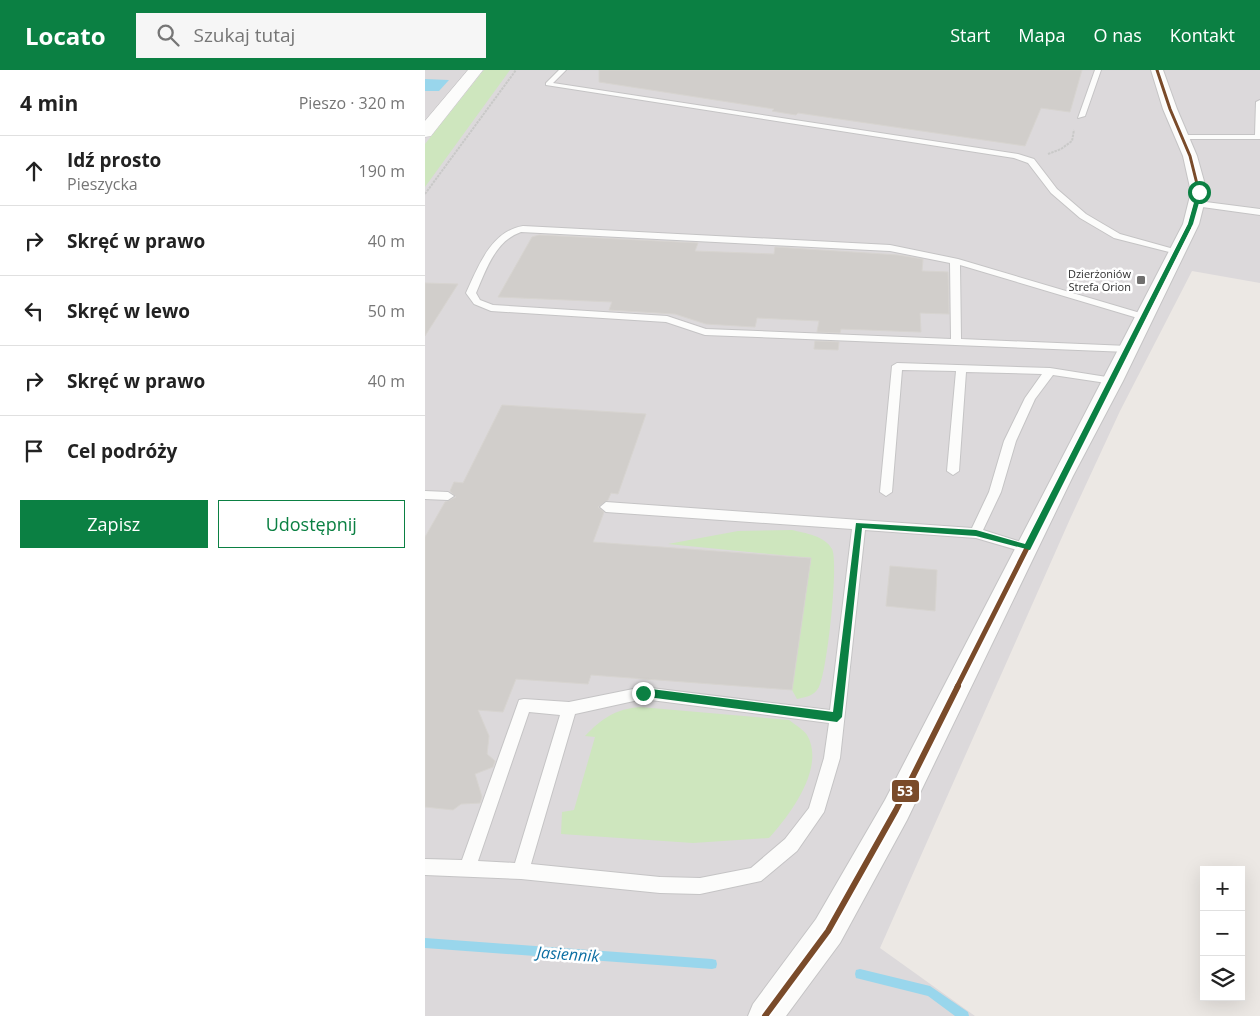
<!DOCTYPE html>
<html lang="pl">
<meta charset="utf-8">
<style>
:root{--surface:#fff;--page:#f6f6f6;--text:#222;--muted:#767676;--line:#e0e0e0;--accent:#0b8043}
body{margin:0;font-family:"Open Sans",sans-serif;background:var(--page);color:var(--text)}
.controls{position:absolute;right:15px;bottom:15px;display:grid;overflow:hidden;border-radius:0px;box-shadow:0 5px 20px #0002}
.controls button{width:45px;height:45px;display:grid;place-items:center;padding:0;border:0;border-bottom:1px solid var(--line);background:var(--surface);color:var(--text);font:25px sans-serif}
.stop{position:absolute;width:15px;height:15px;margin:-11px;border:4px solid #0b8043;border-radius:50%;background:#fff}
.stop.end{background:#0b8043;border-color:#fff;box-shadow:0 1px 5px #0008}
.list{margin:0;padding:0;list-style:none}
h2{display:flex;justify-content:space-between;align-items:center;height:65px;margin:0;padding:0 20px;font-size:21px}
h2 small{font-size:16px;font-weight:400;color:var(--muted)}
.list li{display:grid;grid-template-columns:32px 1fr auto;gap:15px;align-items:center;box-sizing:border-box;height:70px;padding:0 20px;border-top:1px solid var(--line)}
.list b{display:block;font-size:19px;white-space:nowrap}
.list p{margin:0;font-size:16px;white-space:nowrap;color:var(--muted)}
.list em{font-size:16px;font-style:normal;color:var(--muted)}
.actions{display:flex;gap:10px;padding:15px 20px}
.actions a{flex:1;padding:11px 0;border:1px solid var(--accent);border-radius:0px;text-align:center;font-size:18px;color:var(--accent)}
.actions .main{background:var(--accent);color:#fff}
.icon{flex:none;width:28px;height:28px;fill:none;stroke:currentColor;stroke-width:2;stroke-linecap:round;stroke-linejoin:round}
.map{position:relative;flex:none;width:835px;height:946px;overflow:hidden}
header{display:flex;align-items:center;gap:30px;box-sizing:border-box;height:70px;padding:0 25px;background:var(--accent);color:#fff}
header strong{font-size:24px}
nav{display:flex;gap:28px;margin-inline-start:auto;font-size:18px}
.search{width:350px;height:45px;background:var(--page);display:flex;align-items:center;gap:12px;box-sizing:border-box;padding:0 18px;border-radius:0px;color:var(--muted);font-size:19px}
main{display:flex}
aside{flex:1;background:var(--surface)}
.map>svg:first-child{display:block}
.industrial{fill:#dcd9db}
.green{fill:#cee6be}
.water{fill:#99d6ec}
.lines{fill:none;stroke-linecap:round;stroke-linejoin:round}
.stream{fill:#99d6ec;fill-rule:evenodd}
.building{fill:#d1cecb;stroke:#d7d4d0}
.service-casing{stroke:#c5c4c5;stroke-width:2}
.minor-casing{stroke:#c5c4c5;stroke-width:2}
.tertiary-casing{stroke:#c5c4c5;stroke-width:1}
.path{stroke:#c9c9c8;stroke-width:2;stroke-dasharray:2.5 1;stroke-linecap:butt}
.service{fill:#fcfcfb;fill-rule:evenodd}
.minor{fill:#fcfcfb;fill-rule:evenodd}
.tertiary{fill:#fcfcfb;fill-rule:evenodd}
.bus-1-far3-casing{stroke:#fff;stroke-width:5.5}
.bus-1-far2-casing{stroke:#fff;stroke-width:7}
.bus-1-far1-casing{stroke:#fff;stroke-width:9}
.bus-1-casing{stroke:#fff;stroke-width:10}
.bus-1-far3{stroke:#7a4b2a;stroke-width:3}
.bus-1-far2{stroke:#7a4b2a;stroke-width:4}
.bus-1-far1{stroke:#7a4b2a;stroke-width:5}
.bus-1{stroke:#7a4b2a;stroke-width:6}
.route{fill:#0b8043}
.poi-dot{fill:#706f6e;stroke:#fff;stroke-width:2}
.labels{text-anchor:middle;stroke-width:5;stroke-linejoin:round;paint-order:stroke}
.far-poi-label{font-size:11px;fill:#2e2e2e;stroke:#fff;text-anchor:end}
.near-water-label{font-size:16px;font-style:italic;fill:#0d6fa3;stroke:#fff}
.line-badge{stroke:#fff;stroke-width:2}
.badge-label{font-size:14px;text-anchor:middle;font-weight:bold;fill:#fff}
</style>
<header>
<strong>Locato</strong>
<div class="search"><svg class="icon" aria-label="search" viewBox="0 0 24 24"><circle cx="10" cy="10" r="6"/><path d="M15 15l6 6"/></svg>Szukaj tutaj</div>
<nav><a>Start</a><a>Mapa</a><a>O nas</a><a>Kontakt</a></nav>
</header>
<main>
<aside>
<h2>4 min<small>Pieszo · 320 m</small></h2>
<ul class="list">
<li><svg class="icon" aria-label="ahead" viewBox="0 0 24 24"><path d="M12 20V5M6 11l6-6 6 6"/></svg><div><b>Idź prosto</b><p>Pieszycka</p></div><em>190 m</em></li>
<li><svg class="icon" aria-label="right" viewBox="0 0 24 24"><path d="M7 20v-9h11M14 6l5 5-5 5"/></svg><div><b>Skręć w prawo</b></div><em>40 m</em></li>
<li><svg class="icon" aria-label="left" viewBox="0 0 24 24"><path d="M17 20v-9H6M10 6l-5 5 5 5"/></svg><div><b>Skręć w lewo</b></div><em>50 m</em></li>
<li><svg class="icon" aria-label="right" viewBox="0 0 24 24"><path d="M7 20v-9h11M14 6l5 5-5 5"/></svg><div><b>Skręć w prawo</b></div><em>40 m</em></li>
<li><svg class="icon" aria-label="arrive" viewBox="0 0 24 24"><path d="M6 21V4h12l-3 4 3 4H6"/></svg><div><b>Cel podróży</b></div></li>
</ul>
<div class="actions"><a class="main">Zapisz</a><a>Udostępnij</a></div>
</aside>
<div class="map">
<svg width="835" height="946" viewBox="0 0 835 946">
<rect width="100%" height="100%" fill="#ece8e4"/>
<path class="industrial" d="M0,0h835v213l-68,-12 -72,140 -50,108 -190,429 95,68h-550z"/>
<path class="green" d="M59,0h26l-85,117v-43z
M367,460c13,3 33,6 40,19 7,13 -5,124 -13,138 -5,9 -13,10 -22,12l-5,-9 19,-132 -143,-14 70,-13z
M215,637l149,13c5,4 14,9 18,15 19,32 -17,80 -38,103l-76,5 -132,-9 1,-22 12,-2 21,-73 -10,-1c17,-18 31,-27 55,-29z"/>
<path class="water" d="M0,9l24,1 -10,11h-14z"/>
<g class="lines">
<path class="stream" d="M0,868l287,21 4,1 1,4 -1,4 -4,1 -287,-21z
M435,899l70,17 38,26 1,4h-14l-27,-20 -72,-18 -1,-4 1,-4z"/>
</g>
<path class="building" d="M174,0h483l-12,42 -29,-4 -16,38 -227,-33 -2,2 -24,-4 2,-2 -175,-27z
M114,165l159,8 -3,8 79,3 1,-7 123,8 25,4 -1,12 26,1 1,42 -29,-1 1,19 -80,-3 -1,4 -23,-1 2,-11 -62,-3 -2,9 -49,-3 -31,-10 -66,-4 3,-8 -114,-5 34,-60z
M0,213l33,1 -33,52z
M390,271l24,1 -1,8 -24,-1z
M77,335l144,9 -28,80 -7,-1 -3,7 -10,7 6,5 -11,30 218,16 -19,132 -201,-15 -3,9 -72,-5 -13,33 -25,-2 11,26 -2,18 8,7 -2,6 -18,7 7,23 -2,6 -19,1 -8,6 -28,-3v-270l20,-35 11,-5 -6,-6 4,-9 9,1z
M465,496l47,4 -2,41 -49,-5z"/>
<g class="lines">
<g class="service-casing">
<path id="service" d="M134,0h7l-13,13 465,71 16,5 23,30 29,25 34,20 61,17 -4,3 -63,-16 -34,-20 -29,-25 -23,-30 -14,-5 -468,-73v-2z
M670,0h6l-16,46 -7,2z
M835,30v39h-78l-4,-2 4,-2h73l1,-33z
M773,131l62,8v6l-65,-9 -1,-2z
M98,156l367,19 68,14 189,56 2,2 -5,3 -3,-1 -181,-54 1,74 167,7 5,3 -5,3 -423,-17 -39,-13 -175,-11 -17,-7 -8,-11c12,-26 25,-62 57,-67zM96,162l369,19 60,12 1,76 -245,-10 -39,-13 -174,-11 -13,-5 -4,-7c10,-23 19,-52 45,-61z
M472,293l153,5 63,10 5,3 -5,3 -60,-9 -18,24 -19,42 -15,51 -18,38 48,15 2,3 -2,3 -4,2 -51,-15 -111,-8 -25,228 -16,54 -27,39 -36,30 -61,13 -40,-1 -139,-14 -96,-4v-16l37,1 57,-160 5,-1 45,3 74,-15 187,23 22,-181 -246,-17 -6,-5 6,-5 366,26 17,-36 15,-51 21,-43 17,-24 -76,-2 -7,99 -6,4 -6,-4 9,-100 -54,-1 -10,122 -6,4 -6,-4 12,-126zM218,629l186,24 -5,35 -15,50 -24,31 -34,29 -51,10 -40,-1 -129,-13 44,-150zM104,642l31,3 -45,148 -37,-2z
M0,421l23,1 6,4 -6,4 -23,-1z"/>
</g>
<g class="minor-casing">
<path id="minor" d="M726,0h12l14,39 20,47 10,36 -8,32 -76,157 -50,95 -166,344 -67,123 -54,73h-38l5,-12 63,-85 69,-119 298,-576 8,-32 -8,-36 -20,-47z"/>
</g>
<g class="tertiary-casing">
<path id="tertiary" d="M43,0h15l-52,66 -6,1v-16z"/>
</g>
<path class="path" d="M623,84l13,-5 11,-8 2,-11
M0,124l91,-124"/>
<use href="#service" class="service"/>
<use href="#minor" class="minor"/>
<use href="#tertiary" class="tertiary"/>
<g class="bus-1-far3-casing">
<path id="bus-1-far3" d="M732,0l13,39 20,47 9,36 -10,36"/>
</g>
<g class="bus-1-far2-casing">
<path id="bus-1-far2" d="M662,360l102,-203"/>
</g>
<g class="bus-1-far1-casing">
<path id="bus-1-far1" d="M532,617l130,-258"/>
</g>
<g class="bus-1-casing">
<path id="bus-1" d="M340,946l63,-85 68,-121 62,-124"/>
</g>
<use href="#bus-1-far3" class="bus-1-far3"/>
<use href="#bus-1-far2" class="bus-1-far2"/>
<use href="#bus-1-far1" class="bus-1-far1"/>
<use href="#bus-1" class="bus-1"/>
</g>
<path class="route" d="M774,121l3,1 -9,32 -163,326 -54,-14 -114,-8 -20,189 -5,5 -197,-26 -1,-3 4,-5 190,24 23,-189 120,7 49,14 163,-320 9,-32z"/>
<rect class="poi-dot" x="711" y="205" width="10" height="10" rx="2.5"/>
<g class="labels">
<g class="far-poi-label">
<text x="706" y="208">Dzierżoniów<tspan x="706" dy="13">Strefa Orion</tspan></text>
</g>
<g class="near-water-label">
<text transform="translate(143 884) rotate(4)" y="6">Jasiennik</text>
</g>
</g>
<rect class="line-badge" x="466" y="709" width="29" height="24" rx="5" fill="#7a4b2a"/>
<g class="badge-label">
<text x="480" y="726">53</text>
</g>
</svg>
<div class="controls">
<button>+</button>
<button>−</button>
<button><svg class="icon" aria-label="layers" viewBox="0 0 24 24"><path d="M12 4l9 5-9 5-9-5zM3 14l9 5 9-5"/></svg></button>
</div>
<div class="stop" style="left:774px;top:122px"></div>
<div class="stop end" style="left:218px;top:623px"></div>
</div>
</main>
